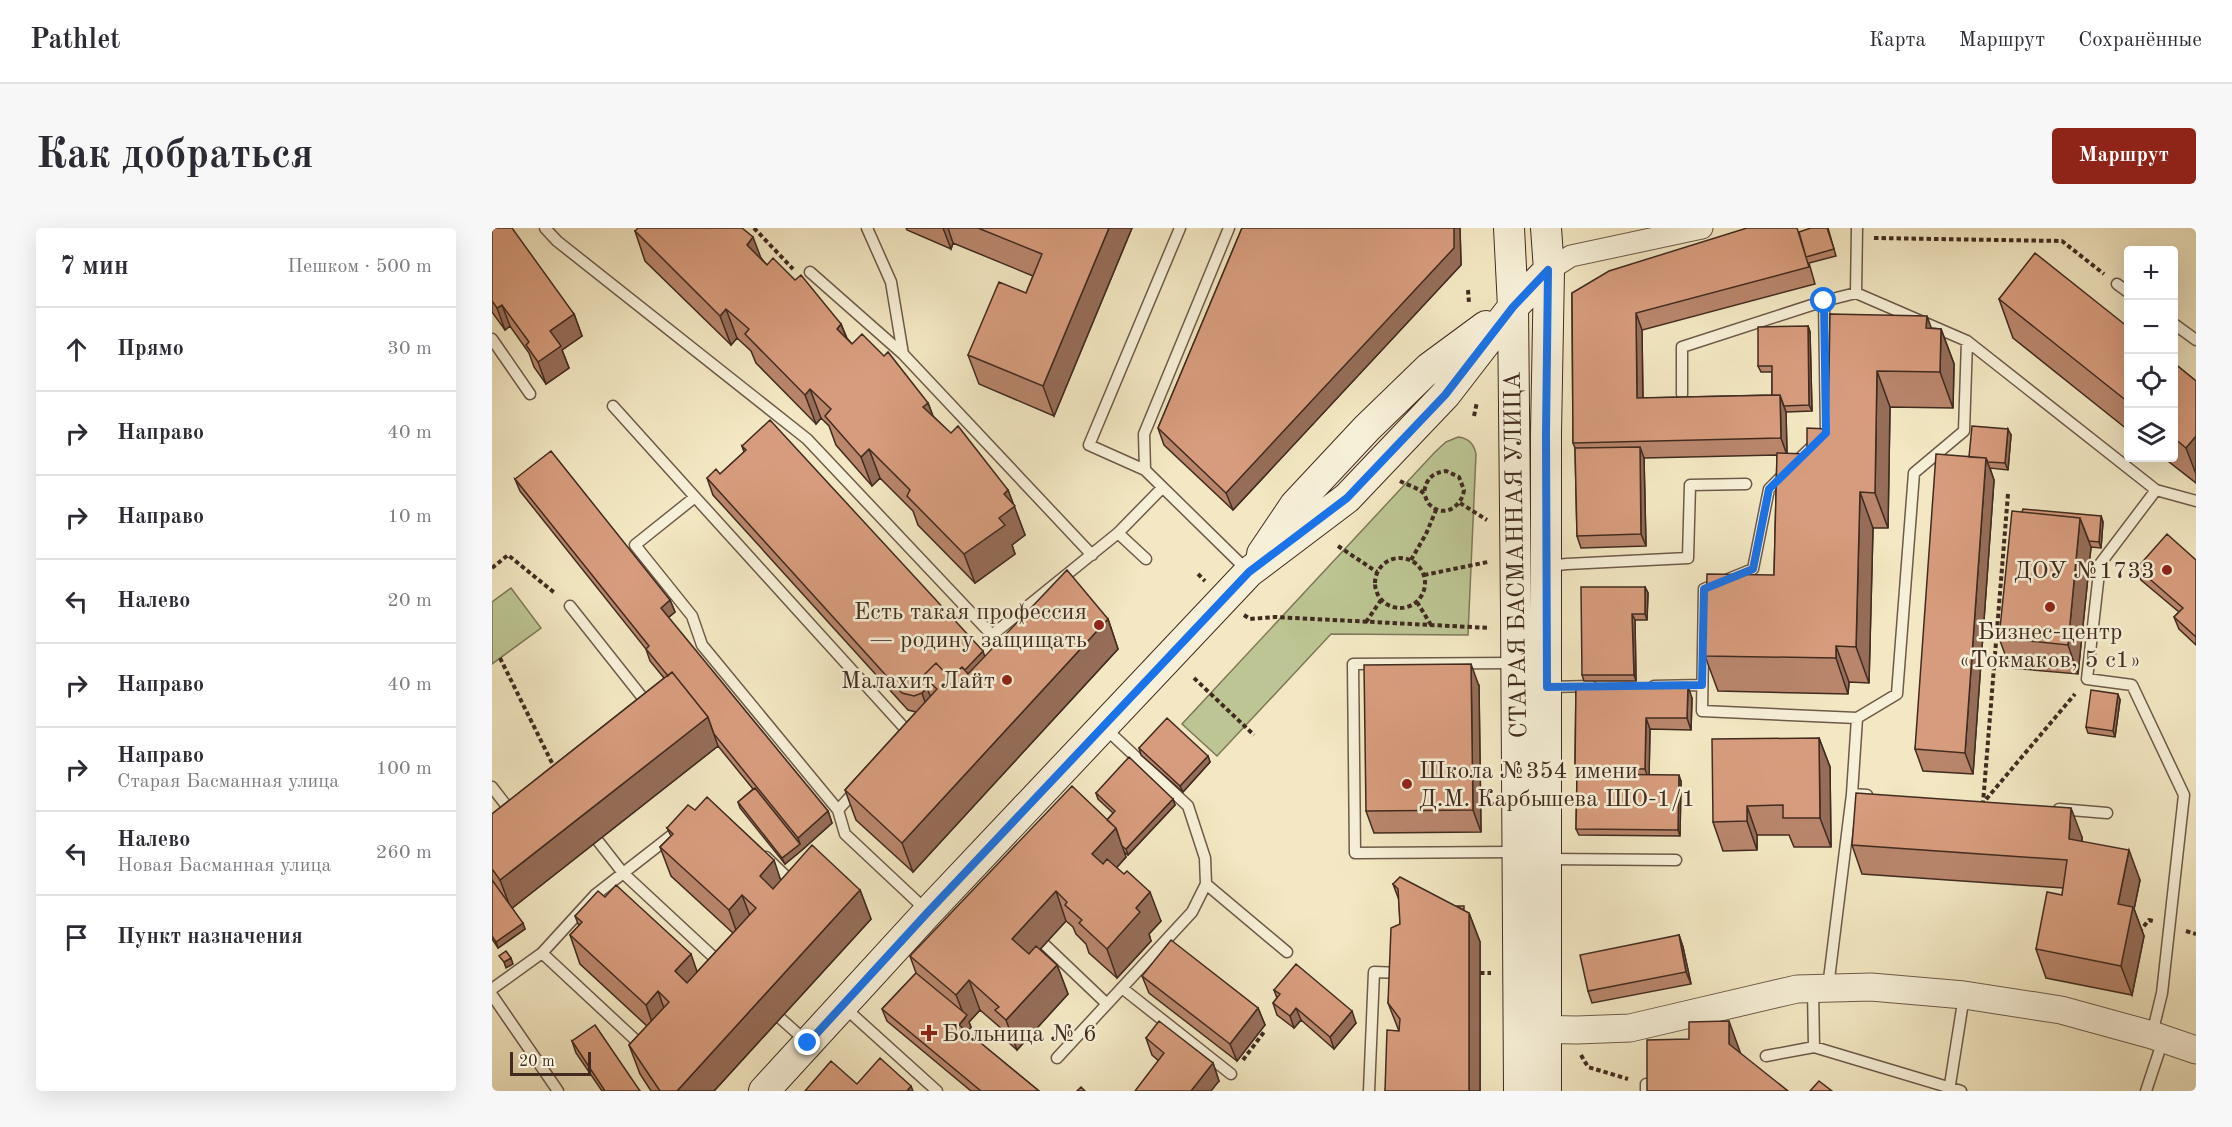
<!DOCTYPE html>
<html lang="ru">
<meta charset="utf-8">
<style>
:root{--surface:#fff;--page:#f7f7f7;--text:#2b2b33;--muted:#7c7c81;--line:#e1e1e2;--accent:#8f2418}
body{margin:0;font-family:"Old Standard TT",serif;background:var(--page);color:var(--text)}
.controls{position:absolute;right:18px;top:18px;display:grid;overflow:hidden;border-radius:6px;box-shadow:0 6px 24px #0002}
.controls button{width:54px;height:54px;display:grid;place-items:center;padding:0;border:0;border-bottom:2px solid var(--line);background:var(--surface);color:var(--text);font:30px sans-serif}
.scale{position:absolute;left:18px;bottom:15px;width:81px;box-sizing:border-box;padding-left:6px;border:3px solid #412b20;border-top:0;font-size:16px;line-height:21px;white-space:nowrap;color:#412b20;-webkit-text-stroke:4px #f7f0d8;paint-order:stroke}
.stop{position:absolute;width:18px;height:18px;margin:-14px;border:4px solid #1a73e8;border-radius:50%;background:#fff}
.stop.end{background:#1a73e8;border-color:#fff;box-shadow:0 2px 6px #0008}
.list{margin:0;padding:0;list-style:none}
h2{display:flex;justify-content:space-between;align-items:center;height:78px;margin:0;padding:0 24px;font-size:26px}
h2 small{font-size:20px;font-weight:400;color:var(--muted)}
.list li{display:grid;grid-template-columns:39px 1fr auto;gap:18px;align-items:center;box-sizing:border-box;height:84px;padding:0 24px;border-top:2px solid var(--line)}
.list b{display:block;font-size:22px;white-space:nowrap}
.list p{margin:0;font-size:20px;white-space:nowrap;color:var(--muted)}
.list em{font-size:20px;font-style:normal;color:var(--muted)}
.icon{flex:none;width:33px;height:33px;fill:none;stroke:currentColor;stroke-width:2;stroke-linecap:round;stroke-linejoin:round}
.map{position:relative;flex:none;width:1704px;height:863px;overflow:hidden;border-radius:6px}
header{display:flex;align-items:center;gap:36px;box-sizing:border-box;height:84px;padding:0 30px;background:var(--surface);border-bottom:2px solid var(--line)}
header strong{font-size:28px}
nav{display:flex;gap:33px;margin-inline-start:auto;font-size:21px}
.intro{display:flex;align-items:center;justify-content:space-between;box-sizing:border-box;height:144px;padding:0 36px}
h1{margin:0;font-size:42px}
.button{padding:15px 27px;border-radius:6px;background:var(--accent);color:#fff;font-size:21px;font-weight:700}
main{display:flex;gap:36px;padding:0 36px}
aside{flex:1;background:var(--surface);border-radius:6px;box-shadow:0 6px 24px #0002}
.map>svg:first-child{display:block}
.green{fill:#bcc593;stroke:#7e785a;stroke-width:1.5}
.lines{fill:none;stroke-linecap:round;stroke-linejoin:round}
.service-casing{stroke:#6e5a49;stroke-width:13}
.minor-casing{stroke:#6e5a49;stroke-width:23}
.tertiary-casing{stroke:#6e5a49;stroke-width:29}
.secondary-casing{stroke:#412b20;stroke-width:32}
.path{stroke:#412b20;stroke-width:4;stroke-dasharray:4.5 3;stroke-linecap:butt}
.service{stroke:#f7f0d8;stroke-width:10}
.minor{stroke:#f7f0d8;stroke-width:21}
.tertiary{stroke:#f7f0d8;stroke-width:27}
.secondary{stroke:#f7f0d8;stroke-width:30}
.wall{fill:#b9866c;stroke:#412b20;stroke-width:1.5}
.shaded-wall{fill:#966d58;stroke:#412b20;stroke-width:1.5}
.building{fill:#d79c7d;stroke:#412b20;stroke-width:1.5}
.route{stroke:#1a73e8;stroke-width:8}
.poi-dot{fill:#8f2418;stroke:#f7f0d8;stroke-width:2}
.labels{text-anchor:middle;stroke-width:5;stroke-linejoin:round;paint-order:stroke}
.street-label{font-size:24px;fill:#412b20;stroke:#f7f0d8}
.poi-label{font-size:24px;fill:#412b20;stroke:#f7f0d8;text-anchor:end}
</style>
<header>
<strong>Pathlet</strong>
<nav><a>Карта</a><a>Маршрут</a><a>Сохранённые</a></nav>
</header>
<div class="intro"><h1>Как добраться</h1><a class="button">Маршрут</a></div>
<main>
<aside>
<h2>7 мин<small>Пешком · 500 m</small></h2>
<ul class="list">
<li><svg class="icon" aria-label="ahead" viewBox="0 0 24 24"><path d="M12 20V5M6 11l6-6 6 6"/></svg><div><b>Прямо</b></div><em>30 m</em></li>
<li><svg class="icon" aria-label="right" viewBox="0 0 24 24"><path d="M7 20v-9h11M14 6l5 5-5 5"/></svg><div><b>Направо</b></div><em>40 m</em></li>
<li><svg class="icon" aria-label="right" viewBox="0 0 24 24"><path d="M7 20v-9h11M14 6l5 5-5 5"/></svg><div><b>Направо</b></div><em>10 m</em></li>
<li><svg class="icon" aria-label="left" viewBox="0 0 24 24"><path d="M17 20v-9H6M10 6l-5 5 5 5"/></svg><div><b>Налево</b></div><em>20 m</em></li>
<li><svg class="icon" aria-label="right" viewBox="0 0 24 24"><path d="M7 20v-9h11M14 6l5 5-5 5"/></svg><div><b>Направо</b></div><em>40 m</em></li>
<li><svg class="icon" aria-label="right" viewBox="0 0 24 24"><path d="M7 20v-9h11M14 6l5 5-5 5"/></svg><div><b>Направо</b><p>Старая Басманная улица</p></div><em>100 m</em></li>
<li><svg class="icon" aria-label="left" viewBox="0 0 24 24"><path d="M17 20v-9H6M10 6l-5 5 5 5"/></svg><div><b>Налево</b><p>Новая Басманная улица</p></div><em>260 m</em></li>
<li><svg class="icon" aria-label="arrive" viewBox="0 0 24 24"><path d="M6 21V4h12l-3 4 3 4H6"/></svg><div><b>Пункт назначения</b></div></li>
</ul>
</aside>
<div class="map">
<svg width="1704" height="863" viewBox="0 0 1704 863">
<rect width="100%" height="100%" fill="#f3e8c3"/>
<filter id="stains"><feTurbulence type="fractalNoise" baseFrequency=".00333" numOctaves="4"/><feColorMatrix values="0 0 0 0 .2 0 0 0 0 .09 0 0 0 0 .02 0 0 0 .5 -.17"/></filter>
<radialGradient id="worn" r=".72"><stop offset=".6" stop-color="#630" stop-opacity="0"/><stop offset="1" stop-color="#630" stop-opacity=".3"/></radialGradient>
<path class="green" d="M966,209c11,1 16,7 18,17l-8,181 -137,-1 -114,122 -35,-32 253,-272 11,-10z
M19,360l30,40 -49,36v-62z"/>
<g class="lines">
<g class="service-casing">
<path id="service" d="M53,0l12,13 250,198 185,196 126,-102 44,-45
M375,0l24,54 12,72
M737,0l-85,206 1,36 102,100
M318,44l93,82 189,201
M1625,56l11,8
M1682,96l22,16
M0,111l38,55
M1475,113l189,149 40,11
M1190,166v-47l142,-46 32,-8
M121,178l82,91
M1304,234l30,-29 -2,-132
M653,242l-56,-25 91,-217
M1293,245l-16,16 -16,80 -49,20 -2,122 155,7 40,-24 17,-221 50,-42 3,-90 -111,-48 1,-65
M626,305l28,26
M1055,338l20,-2 121,-6 2,-73 56,-1
M78,378l76,96 -6,5
M1021,435l-160,1 2,189 159,-1
M1162,458l48,-1
M1057,459l42,-1
M613,500l83,78 17,52 1,26 -14,28 -85,92
M414,509l3,-4 -214,-236 -60,48 57,71 10,29 136,165 7,24 81,76
M0,559l17,22
M1360,566l5,-76
M1567,581l48,4
M346,582l18,-20
M106,613l25,32 98,91
M274,629l27,26
M1055,631l129,1
M714,656l81,68
M552,716l63,60 -50,54
M1336,759l24,-193 15,1
M630,760l109,86
M0,761l50,-36
M1321,762l1,57
M0,767l66,96
M352,779l93,84
M288,790l27,24
M1660,806l10,-41 22,-198 -52,-110 -45,-6 13,-115 56,-74
M151,819l-101,-94 53,-58 86,-67
M1274,828l48,-9 147,44
M877,863l5,-119 27,1
M1154,863v-7
M1457,863l15,-95
M1654,863l17,-51"/>
</g>
<g class="minor-casing">
<path id="minor" d="M1057,42l22,-14 131,-28"/>
</g>
<g class="tertiary-casing">
<path id="tertiary" d="M1033,801l52,1 53,-2 167,-39 74,-2 93,8 97,15 91,25 44,15"/>
</g>
<g class="secondary-casing">
<path id="secondary" d="M1017,0l4,79 3,304 3,480
M770,326l33,-49 72,-77 62,-60 57,-42
M272,863l164,-179 321,-340 98,-74 98,-103 68,-88 36,-37
M1054,863v-658l3,-163 -3,-42"/>
</g>
<path class="path" d="M262,0l39,41
M1382,10l188,3 42,33
M976,62l1,13
M982,188l3,-14
M908,253c7,4 16,6 22,11 4,3 4,9 7,12 14,15 33,3 35,-14l-5,-13 -13,-6c-14,2 -20,8 -22,22
M1516,266l-25,309 92,-109
M968,275l27,17
M846,318l39,26
M883 355a25 25 0 1 1 50 0a25 25 0 1 1-50 0Z
M919,332l15,-26 10,-24
M0,340l16,-13 48,39
M706,346l7,7
M932,347l64,-13
M925,374l14,23
M752,387l6,4 25,-2 215,11
M874,394l15,-22
M8,430l55,111
M702,450l60,57
M1694,703l10,3
M1647,704l10,-12 4,1
M988,745h11
M1089,827l7,12 40,12
M751,832l21,-28"/>
<use href="#service" class="service"/>
<use href="#minor" class="minor"/>
<use href="#tertiary" class="tertiary"/>
<use href="#secondary" class="secondary"/>
</g>
<path class="wall" d="M0,0l82,86 8,22 -20,14 7,18 -23,16 -12,-17 -5,-14 -19,-27 -5,4 -13,-18z
M414,0h226l-78,188 -75,-32 -11,-29 58,-62 7,-17 -80,-33 -2,6 -44,-19z
M750,0h218l1,37 -228,245 -69,-65 -6,-17z
M1336,0l8,28 -27,7 6,21 -173,46 1,68 129,-3v-23h-11l-3,-6 50,-40 2,6 2,79 -26,1 1,42h20l21,-25 2,-115 101,14 10,1 13,35 -1,44 -63,-1 -2,121h-15l-4,155 -20,-1 -1,12 -130,-3 -13,-35 69,-81 3,-120 -133,3 2,88 -65,2 -4,-12 -2,-88 -2,-5 -1,-150z
M143,3l126,27 6,7 74,59 6,14 5,6 76,59 5,13 75,74 17,45 -13,10 3,9 -40,29 -57,-58 -5,-14 -33,-33 -8,8 -36,-41 -7,-19 -8,-8 -5,6 -60,-61 -5,-12 -14,-13 -6,7 -86,-84z
M1507,71l129,28v103l-115,-92z
M1682,135l22,18v102l-32,-25h10z
M1519,207l-3,35 -18,-2 4,12 -21,294 -50,-3 -8,-22 54,-292z
M250,218l243,210 123,-37 10,30 -205,223 -57,-52 -11,-30 71,-78 -8,-2 -195,-215 -6,-17 13,-4 24,-22z
M23,251l155,121 5,12 -7,6 160,193 4,12 -30,27 -17,14 -45,-56 -2,-6 15,-13 -35,-43 -206,162 13,21 -27,19 -6,-9v-125l172,-136 -14,-17 -4,-12 -126,-158z
M1609,288l2,6 -2,26 -10,-1 -13,127 -68,-6 -11,-30z
M1704,332v85l-17,-16 -5,-12 5,-5 -38,-32 -4,-12z
M1153,359l3,6 -1,27h-12l1,61h-52l-2,-6z
M1084,456l116,14 -1,32 -41,-1 -1,46 32,6 -1,55 -101,-1 -3,-6 1,-55 -2,-6z
M987,458l2,146 -107,1 -8,-22z
M1628,472l-5,37 -27,-4 -2,-6z
M1327,510l11,29 1,80h-37l-5,-12h-32v15l-34,1 -10,-29z
M647,520l69,8 2,6 -27,30 -42,-37z
M604,565l77,6 2,6 -47,50 -4,-3 2,5 -10,11 45,53 -12,13 2,7 -34,37 -28,-25 -3,-9 -10,-10 -3,-7 -7,-6 -26,28 17,16 11,29 -51,56 -11,-10 -3,-10 -23,-20 -11,12 2,5 -4,5 72,59h-68l-84,-70 -5,-12 34,-36 -6,-17 197,-136 6,-7 -15,-14z
M175,600l114,52 79,10 11,29 -157,172h-63l-11,-17 -11,-29 18,-19 -67,-62 -10,-29 9,-9 -4,-10 30,-19 92,75 36,-39 -62,-57 -11,-29 11,-11z
M1590,609v4l58,39 -6,29 10,27 -12,59 -86,-17 -10,-29 26,-54 1,-7 -201,-14 -10,-29z
M901,656l76,29 11,29v149h-95l14,-60 -11,-28 12,-79 -1,-24z
M1187,707l4,12 8,37 -99,19 -4,-12z
M650,748l116,32 7,17 -28,36 -88,-68z
M782,762l82,33 -22,26 -33,-29 -7,8 -17,-13 -4,-12 4,-5z
M654,810l67,25 6,18 -60,-20 -7,-6z
M80,813l68,50h-38l-26,-38z"/>
<path class="shaded-wall" d="M451,0h5l5,15 -2,6z
M617,0h23l-78,188 -11,-30z
M962,0h6l1,37 -228,245 -7,-17z
M261,9l11,29 -17,-21z
M10,77l8,21 -5,4 -8,-22z
M234,81l11,29 -6,7 -11,-29z
M1144,85l6,17 1,85 -6,-17z
M82,86l8,22 -20,14 7,18 -23,16 -8,-22 12,-31z
M1435,88l13,36 -14,-24z
M349,96l11,29 -15,-24z
M1316,98l2,6 2,79 -3,-6z
M1449,101l13,35 -1,44 -13,-36z
M1385,143l13,36 -2,121 -13,-35z
M318,161l11,29 -5,6 -11,-29z
M1288,167l6,17 1,43 -6,-17z
M436,175l11,29 -16,-25z
M1516,201l3,6 -3,35 -3,-7z
M1704,208v38l-10,-26z
M1148,219l4,11 2,88 -5,-12z
M377,221l11,29 -8,8 -11,-29z
M1494,230l8,22 -21,294 -8,-21z
M516,262l17,45 -13,10 3,9 -40,29 -11,-29 35,-36 5,-24z
M1368,264l13,36 -4,155 -13,-36z
M1609,288l2,6 -2,26 -2,-6z
M1588,290l11,29 -13,127 -10,-29z
M1153,359l3,6 -1,27 -2,-6z
M178,372l5,12 -10,8 -4,-12z
M1140,386l3,6 1,61 -2,-6z
M616,391l10,30 -205,223 -11,-29z
M1344,418l13,36 -1,12 -12,-36z
M491,423l6,18 -39,16z
M979,436l8,22 2,146 -8,-22z
M1196,458l4,12 -1,32 -4,-12z
M435,460l7,17 -6,6 -6,-18z
M1626,466l2,6 -5,37 -2,-6z
M216,489l10,29 -207,163 -11,-29z
M1154,490l4,11 -1,52 -4,-12z
M1327,510l11,29 1,80 -11,-29z
M716,528l2,6 -27,30 -3,-6z
M1187,547l2,6 -1,55 -2,-6z
M681,571l2,6 -47,50 -2,-6z
M1255,578l10,29v15l-10,-29z
M1579,580l11,29 -2,31 -11,-29z
M336,583l4,12 -30,27 -17,14 -3,-6 18,-14 -2,-6z
M624,600l10,29 -23,26 -11,-29z
M1637,622l11,30 -6,29 10,27 -12,59 -11,-29 -3,-62z
M282,632l10,30 -14,15 -10,-29z
M368,662l11,29 -157,172h-37z
M564,663l10,30 -43,47 -11,-29z
M658,664l11,29 -12,13 2,7 -34,37 -10,-29 29,-41z
M250,667l11,29 -14,15 -10,-29z
M977,685l11,29v149h-11z
M31,695l2,6 -27,19 -2,-6z
M1187,707l4,12 8,37 -5,-12z
M199,726l10,29 -15,17 -11,-29z
M19,730l2,6 -7,4 -2,-6z
M565,737l11,29 -51,56 -11,-30z
M477,752l11,30 -11,12 2,5 -8,10 -4,-12 6,-7 -9,-23z
M166,763l10,29 -12,14 -10,-29z
M766,780l7,17 -28,36 -7,-17z
M804,780l5,12 -7,8 -4,-12z
M860,783l4,12 -22,26 -4,-12z
M1237,793l14,39 -14,-16z
M721,835l6,18 -8,10h-20z
M419,858l2,5h-6z"/>
<path class="building" d="M0,0h20l62,86 -24,17 11,15 -23,16 -12,-17 3,-3 -27,-37 -5,3 -5,-7z
M146,0h104l11,9 -6,8 20,20 6,-7 22,22 6,-5 40,49 -4,5 15,15 10,-10 22,22 4,-4 40,51 -5,4 28,26 7,-7 50,64 -4,4 11,12 -16,12 6,7 -41,29 -57,-58 3,-6 -41,-41 -8,8 -36,-41 6,-7 -21,-20 -5,6 -60,-61 4,-5 -23,-20 -6,7 -85,-85z
M486,0h131l-66,158 -75,-31 31,-73 27,11 16,-39z
M750,0h212v20l-228,245 -68,-65z
M1255,0h50l12,39 -173,46 1,85 143,-3 1,43 -208,5 -1,-150 37,-22z
M1319,0h16l7,21 -28,8 -7,-25z
M1543,25l93,74v75l-129,-103z
M1338,86l97,2 -1,12 15,1 -1,43 -63,-1 -2,122 -15,-1 -4,155 -20,-1v12l-131,-2 2,-82 67,1 3,-122 30,1v-26l21,1z
M1316,98l1,79 -25,1 -4,-11h-8v-29h-14v-39z
M1682,135l22,18v55l-10,12 -12,-10z
M278,192l213,231 -18,19 -3,-3 -12,11 -14,-15 -13,13 4,12 -5,5 -8,3 -12,-3 -195,-215 9,-9 4,5 26,-24 -4,-4z
M1480,198l36,3 -3,34 -17,-1 -2,-4 -17,-1z
M1148,219l1,87 -64,2 -2,-88z
M59,223l119,149 -9,8 167,203 -30,27 -84,-104 -6,-17 -36,-45 -4,4 -22,-27 3,-3 -134,-167z
M1444,226l50,4 -21,295 -50,-4z
M1531,281l78,7 -2,26 -10,-1 -9,-23 -58,-6z
M1520,283l68,7 -12,127 -69,-7z
M1675,306l29,26v77l-22,-20 9,-9 -46,-40z
M575,342l41,49 -206,224 -57,-53 92,-101 -14,-13 13,-13 14,15 12,-11 6,7z
M1089,359h64v27h-13l2,61h-52z
M979,436l2,146 -107,1 -2,-146z
M180,444l36,45 -208,163 -8,-11v-55z
M1084,456l112,2 -1,32h-41l-1,51 -70,-1z
M1599,462l27,4 -5,37 -27,-4z
M675,490l41,38 -28,30 -41,-38z
M1327,510l1,80h-37v-13l-36,1v15l-34,1 -1,-83z
M637,529l44,42 -47,50 -4,-3 -6,-18 -9,-8 8,-9 -19,-18z
M1085,546l102,1 -1,55 -102,-1z
M580,558l44,42 -24,26 11,10 4,-5 17,15 3,-3 23,21 -14,16 4,4 -33,37 -28,-26 3,-3 -17,-15 2,-3 -11,-11 -44,48 17,15 7,-8 21,19 -51,55 -11,-10 4,-3 -30,-27 -13,15 -46,-39z
M263,560l45,56 -18,14 -44,-56z
M1364,565l215,15 -2,31 60,11 -11,54 15,3 -12,59 -85,-17 11,-57 15,3 5,-35 -215,-15z
M215,569l67,63 -14,16 13,13 39,-44 48,45 -183,201h-17l-31,-46 40,-43 -11,-11 -12,14 -76,-70 12,-13 -7,-6 23,-25 7,6 11,-12 75,69 -16,17 12,12 69,-75 -14,-13 -13,15 -69,-63 13,-13 -6,-6 21,-23 7,5z
M908,649l69,36v178h-84l2,-61 12,1 1,-12 -12,-16 3,-75 9,-4 -2,-35 -5,-5z
M0,652l31,43 -27,19 -4,-6z
M964,678h8v4z
M1187,707l7,37 -98,19 -8,-36z
M679,712l87,68 -28,36 -88,-68z
M14,723l5,7 -7,4 -5,-6z
M804,736l56,47 -22,26 -34,-29 -6,8 -17,-13 7,-9 -6,-4z
M424,745l51,42 -8,10 80,66h-58l-99,-82z
M667,793l54,42 -22,28h-56l29,-38 -18,-15z
M1237,793v23l59,47h-141v-51l42,-1v-17z
M103,797l45,66h-35l-33,-50z
M388,830l31,28 -4,5h-102l26,-30 26,23z
M1327,853l13,10h-22z
M589,859l4,4h-8z"/>
<g class="lines">
<path class="route" d="M316,815l120,-131 321,-340 98,-74 98,-103 68,-88 35,-37 -2,163 1,254 155,-2 2,-96 49,-20 16,-80 57,-56 -2,-132"/>
</g>
<g class="poi-dot">
<circle cx="1675" cy="342" r="6"/>
<circle cx="1558" cy="379" r="6"/>
<circle cx="607" cy="397" r="6"/>
<circle cx="515" cy="452" r="6"/>
<circle cx="915" cy="556" r="6"/>
<path d="M434 796h6v6h6v6h-6v6h-6v-6h-6v-6h6z"/>
</g>
<g class="labels">
<g class="street-label">
<text transform="translate(1023 327) rotate(-91)" y="8">СТАРАЯ БАСМАННАЯ УЛИЦА</text>
</g>
<g class="poi-label">
<text x="1663" y="350">ДОУ №1733</text>
<text x="595" y="391">Есть такая профессия<tspan x="595" dy="28">— родину защищать</tspan></text>
<text x="1558" y="411" text-anchor="middle">Бизнес-центр<tspan x="1558" dy="28">«Токмаков, 5 с1»</tspan></text>
<text x="503" y="460">Малахит Лайт</text>
<text x="927" y="550" text-anchor="start">Школа №354 имени<tspan x="927" dy="28">Д.М. Карбышева ШО-1/1</tspan></text>
<text x="450" y="813" text-anchor="start">Больница № 6</text>
</g>
</g>
<rect width="100%" height="100%" filter="url(#stains)"/>
<rect width="100%" height="100%" fill="url(#worn)"/>
</svg>
<div class="controls">
<button>+</button>
<button>−</button>
<button><svg class="icon" aria-label="locate" viewBox="0 0 24 24"><circle cx="12" cy="12" r="6"/><path d="M12 2v4M12 18v4M2 12h4M18 12h4"/></svg></button>
<button><svg class="icon" aria-label="layers" viewBox="0 0 24 24"><path d="M12 4l9 5-9 5-9-5zM3 14l9 5 9-5"/></svg></button>
</div>
<div class="scale">20 m</div>
<div class="stop" style="left:1332px;top:73px"></div>
<div class="stop end" style="left:316px;top:815px"></div>
</div>
</main>
